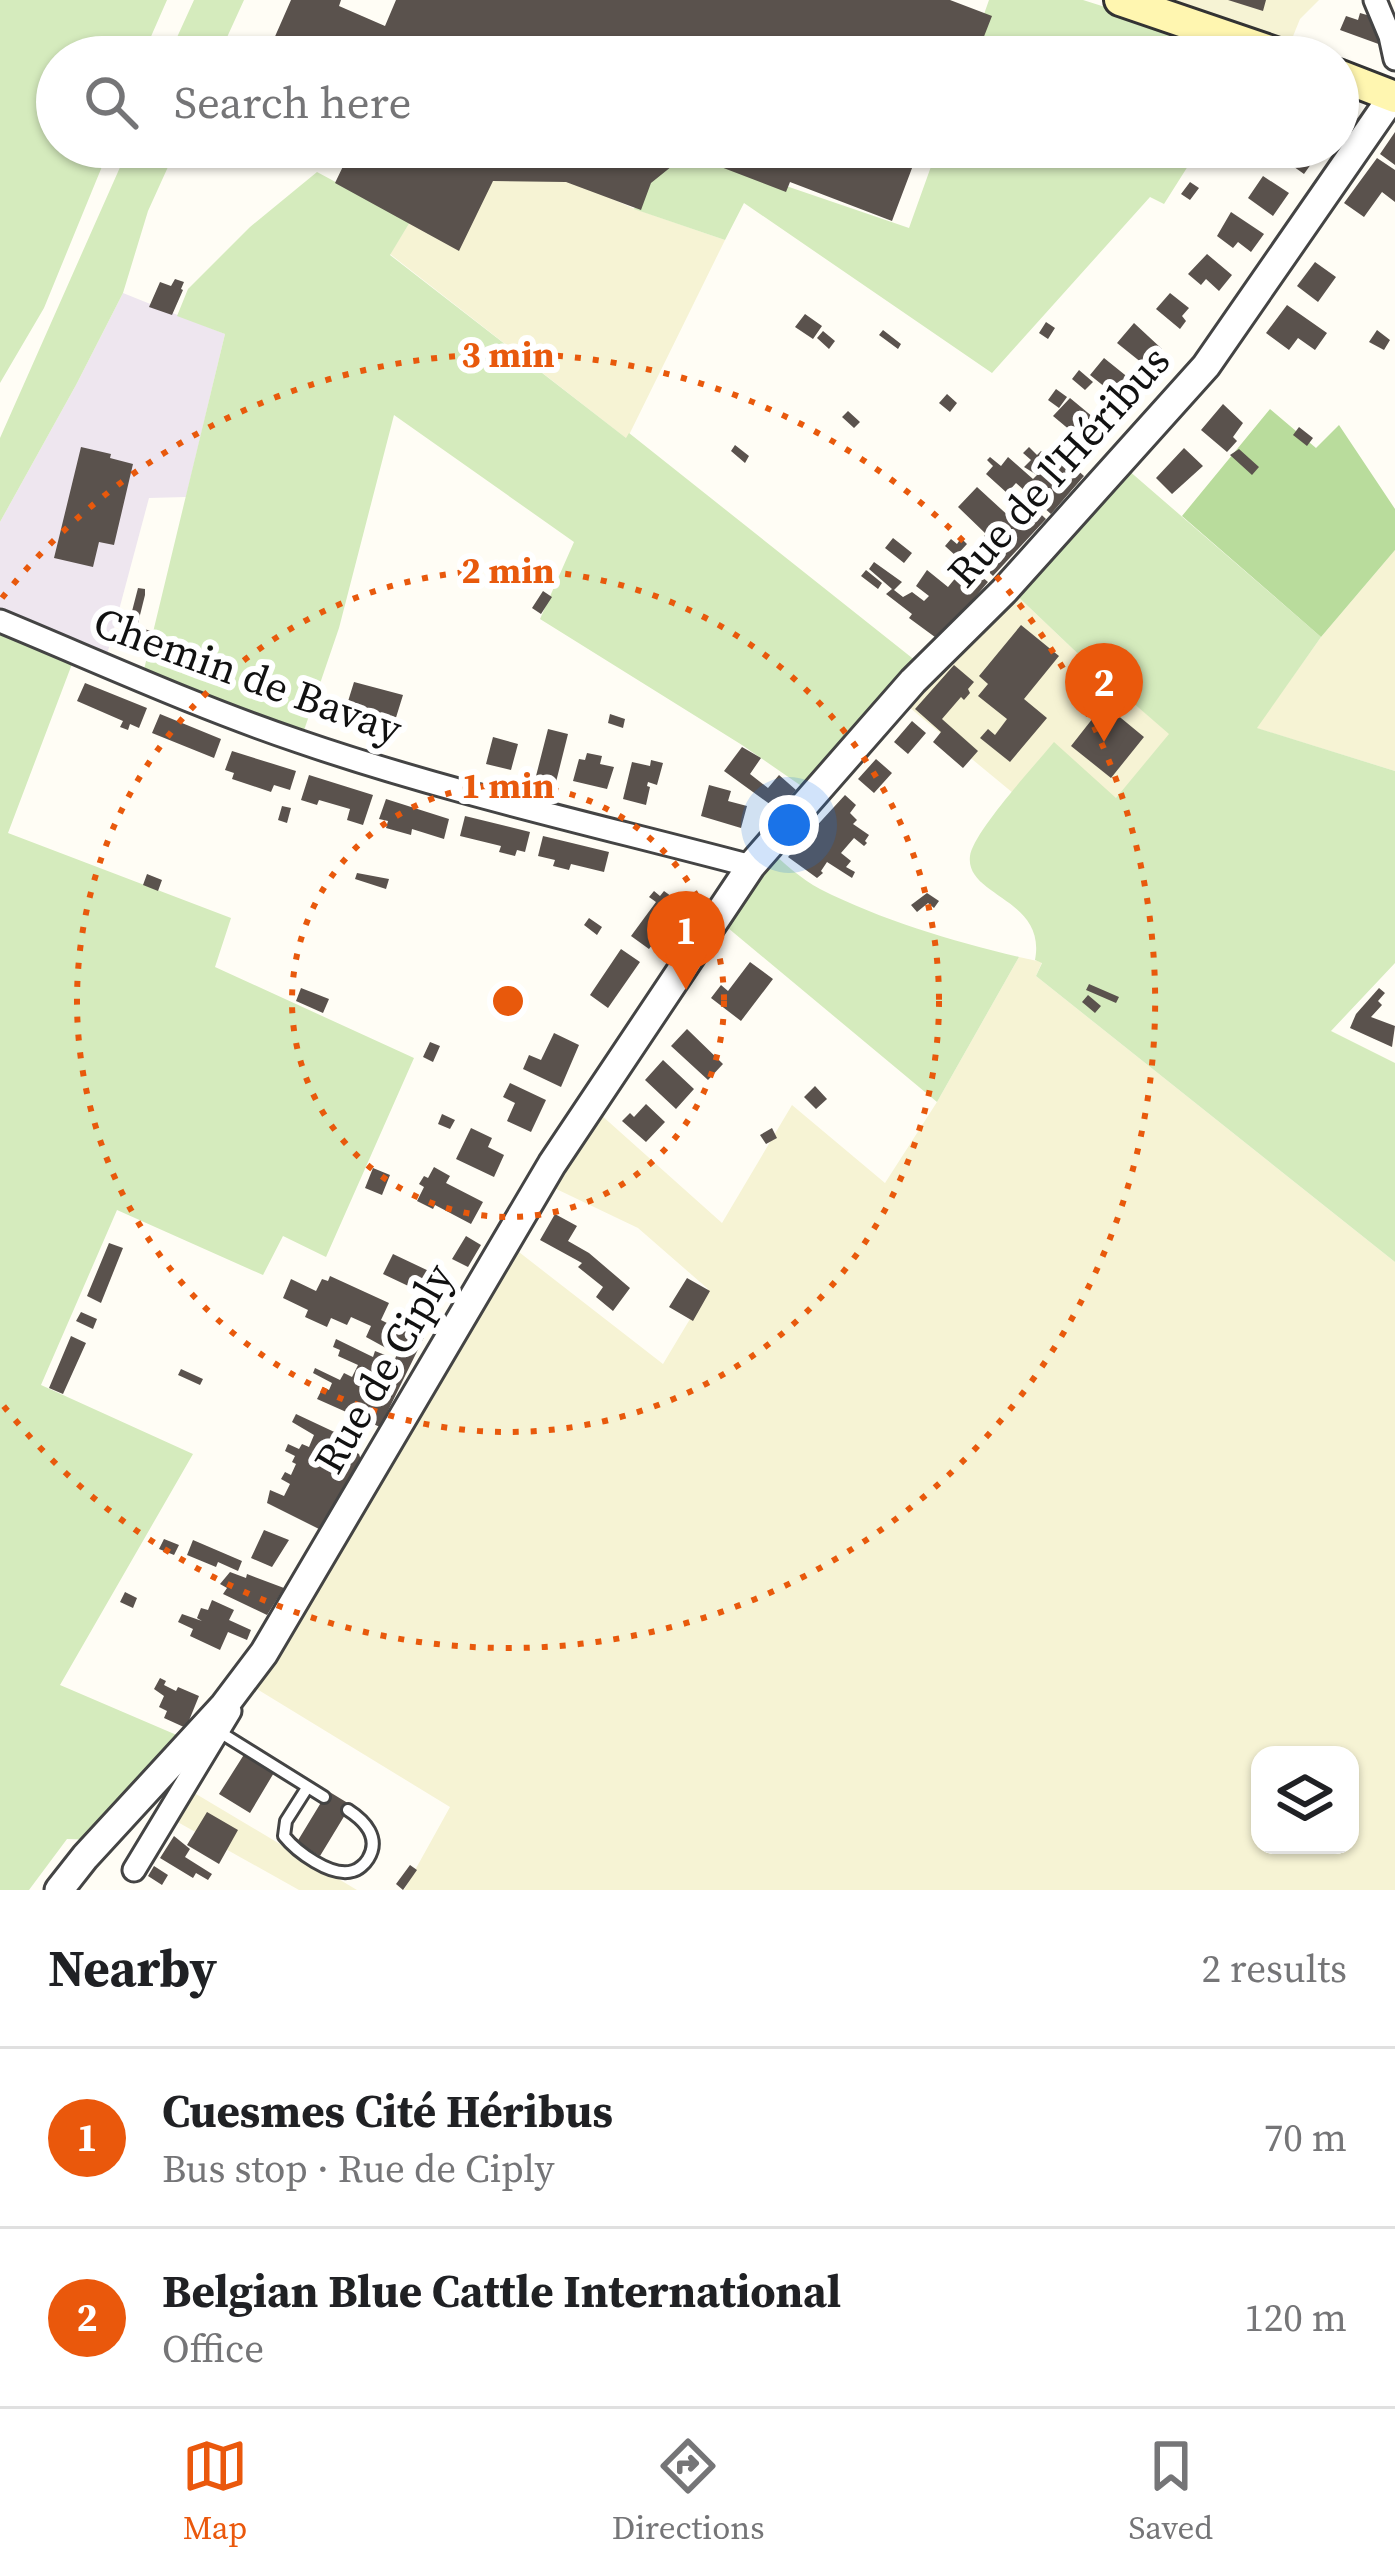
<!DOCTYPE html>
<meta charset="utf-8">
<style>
:root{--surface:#fff;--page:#f2f2f2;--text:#202124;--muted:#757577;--line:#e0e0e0;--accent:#ea580c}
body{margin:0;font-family:"Source Serif 4",serif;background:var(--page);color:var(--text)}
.controls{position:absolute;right:36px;bottom:36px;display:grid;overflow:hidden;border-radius:24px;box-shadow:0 3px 9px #0004}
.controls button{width:108px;height:108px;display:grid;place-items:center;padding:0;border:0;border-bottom:3px solid var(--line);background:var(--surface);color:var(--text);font:60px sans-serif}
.you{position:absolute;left:789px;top:825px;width:42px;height:42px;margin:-30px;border:9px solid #fff;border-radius:50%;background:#1a73e8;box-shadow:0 0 0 18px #1a73e833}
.badge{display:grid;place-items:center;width:78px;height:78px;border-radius:50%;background:var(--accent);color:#fff;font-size:39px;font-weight:700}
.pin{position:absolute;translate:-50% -99px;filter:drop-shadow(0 3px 6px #0008)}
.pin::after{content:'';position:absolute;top:63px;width:42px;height:36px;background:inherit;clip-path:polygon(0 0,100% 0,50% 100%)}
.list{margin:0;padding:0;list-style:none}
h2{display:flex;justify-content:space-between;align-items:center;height:156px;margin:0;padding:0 48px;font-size:51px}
h2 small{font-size:39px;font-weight:400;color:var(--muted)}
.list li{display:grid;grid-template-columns:78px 1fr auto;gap:36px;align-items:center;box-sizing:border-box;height:180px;padding:0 48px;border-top:3px solid var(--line)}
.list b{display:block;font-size:45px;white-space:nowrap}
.list p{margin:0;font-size:39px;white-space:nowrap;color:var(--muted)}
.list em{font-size:39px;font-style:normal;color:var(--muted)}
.icon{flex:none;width:66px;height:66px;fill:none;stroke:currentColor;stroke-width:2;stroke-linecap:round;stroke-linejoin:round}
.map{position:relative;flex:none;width:1395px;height:1890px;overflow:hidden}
.search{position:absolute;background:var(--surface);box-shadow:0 3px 9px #0004;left:36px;right:36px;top:36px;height:132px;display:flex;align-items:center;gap:30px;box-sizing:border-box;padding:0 42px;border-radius:66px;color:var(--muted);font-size:45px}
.sheet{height:516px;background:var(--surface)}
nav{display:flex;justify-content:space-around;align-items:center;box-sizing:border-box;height:168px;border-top:3px solid var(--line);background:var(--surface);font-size:33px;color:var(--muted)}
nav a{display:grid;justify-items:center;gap:6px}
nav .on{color:var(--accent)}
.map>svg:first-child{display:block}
.industrial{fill:#eee6ef}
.farmland{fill:#f6f3d4;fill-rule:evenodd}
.green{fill:#d5ebbd}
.forest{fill:#b9dc9c}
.building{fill:#5a524d}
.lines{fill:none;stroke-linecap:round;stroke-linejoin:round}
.service-casing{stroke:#444;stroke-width:16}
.minor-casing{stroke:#444;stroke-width:27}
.tertiary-casing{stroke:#444;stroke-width:33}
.secondary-casing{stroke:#333;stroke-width:36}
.service{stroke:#fff;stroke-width:10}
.minor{stroke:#fff;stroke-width:21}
.tertiary{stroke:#fff;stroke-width:27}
.secondary{stroke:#fff6b0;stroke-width:30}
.ring{fill:none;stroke:#e8590c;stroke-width:6;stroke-dasharray:6 12}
.labels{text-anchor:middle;stroke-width:12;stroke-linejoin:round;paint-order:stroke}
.street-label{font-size:42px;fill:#111;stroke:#fff}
.centre{fill:#e8590c;stroke:#fff;stroke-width:6}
.ring-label{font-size:36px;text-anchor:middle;font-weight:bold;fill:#e8590c;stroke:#fff;stroke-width:12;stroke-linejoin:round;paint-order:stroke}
</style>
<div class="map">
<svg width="1395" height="1890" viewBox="0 0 1395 1890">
<rect width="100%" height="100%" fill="#fffdf5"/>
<path class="industrial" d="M123,293l102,41 -39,163 -37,1 -45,168 -104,-45v-99l76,-137z"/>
<path class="farmland" d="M1120,0h199l-19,19 -15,37z
M567,179l68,30 90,31 -98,199 -237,-185 20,-32 83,-42z
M1395,550v221l-139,-43 65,-91z
M1008,587l86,82 76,65 -54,65 -62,-56 -41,50 -115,-95z
M1019,957l23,5 -6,14 359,286v628h-991l46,-83 -203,-124 259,-441 157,122 45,-75 -70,-61 -88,-42 50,-72 122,109 70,-118 93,78 52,-81zM1260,1755h90v90h-90z
M191,1791l166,99h-58l-125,-70z"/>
<path class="green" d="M0,0h167l-25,57h-85v90h53l-66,161 -44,75z
M194,0h50l-26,57h-50z
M989,0h94l174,55 -288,2z
M129,147h48l-29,64 -25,82 -47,92 -76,137v-84z
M938,147h262l-36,57 -14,-7 -158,176 -248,-170 -19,37 -91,-31c18,-31 20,-48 59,-55l216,74z
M317,172l93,50 -20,33 236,183 3,-5 297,236 -113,125 -71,-49 -202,-126 34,-77 -180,-127 -55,213 -39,114 -159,-60 84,-348 -48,-18 11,-27 62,-62z
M1120,463l201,174 -64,91 138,43v192l-64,68 64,32v199l-359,-286 6,-13 -7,-3c12,-62 -70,-63 -65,-104 3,-24 66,-92 84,-114l62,56 53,-64 -75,-65 -86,-82z
M0,633l72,31 -64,169 223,85 -16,49 199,91 -88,199 -43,-21 -20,39 -146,-65 -76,175 152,69 -133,231 119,51 -78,104 -34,-1 -38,51h-29z
M767,848c17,15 34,31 53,41 61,31 132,52 199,68l-82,145 -221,-184z"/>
<path class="forest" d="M1270,409l46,39 23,-23 56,84v41l-74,87 -139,-121z"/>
<path class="building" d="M291,0h50l-2,6 46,20 11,-26h554l42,16 -16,41h-710z
M1228,0h38l-3,11z
M1360,13l21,6 3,27 -44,-16 6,-14 12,4z
M1395,132v33l-15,-11z
M366,147h554l-28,74 -102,-39 -4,10 -99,-38 -36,29 -10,27 -75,-28 -73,-1 -34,70 -124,-68 12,-25 10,4z
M1226,147h6l9,9 -8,8 -12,-13z
M1282,147h35l4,3 -17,24 -28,-20z
M1377,158l18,12v32l-13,-10 -18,25 -20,-14z
M1263,176l26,17 -16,23 -25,-18z
M1190,182l9,6 -9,12 -9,-6z
M1231,212l33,22 -13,18 -13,-10 -5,6 -16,-12z
M1207,254l25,21 -13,16 -13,-12 -5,6 -13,-11z
M1315,262l21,15 -18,25 -21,-16z
M175,279l9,3 -3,7 2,1 -11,25 -23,-8 11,-25 11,4z
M1170,293l19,15 -7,8 4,5 -6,8 -24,-20z
M1287,305l40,28 -12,17 -17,-12 -9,12 -23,-17z
M805,314l17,12 -9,13 -18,-12z
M1046,322l9,6 -7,11 -9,-6z
M1134,323l28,26 -8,11 4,3 -6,8 -35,-28z
M883,330l18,14 -3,5 -19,-14z
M1377,330l13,10 -6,10 -15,-8z
M823,331l12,10 -6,8 -12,-11z
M1104,358l31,25 -14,17 -31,-25z
M1079,370l14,12 -8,8 -13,-11z
M1056,389l11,8 -8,11 -11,-8z
M947,394l10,9 -7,9 -11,-9z
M1070,398l35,29 -16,19 -36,-30z
M1223,404l20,19 -10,14 4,4 -10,11 -26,-22z
M848,411l12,11 -6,6 -12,-11z
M1299,427l14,11 -6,8 -14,-11z
M735,445l14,11 -4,7 -14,-12z
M81,447l30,7 -1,4 23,6 -19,81 -15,-3 -6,25 -39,-9z
M1029,447l8,8 4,-4 17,16 7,-8 19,17 -33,38 -35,-31 -9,10 -21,-19 7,-8 -6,-6 3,-3 11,9 7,-9 25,22 4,-4 -13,-8 7,-7 -8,-7z
M1184,448l19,18 -31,28 -16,-16z
M1239,449l20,18 -7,8 -22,-20z
M977,487l36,33 16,-17 17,16 -53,57 -17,-16 6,-6 -8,-8 12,-12 -28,-27z
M893,538l19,15 -8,10 -19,-15z
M961,538l6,6 -11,12 -11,-10 6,-7 6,5z
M874,562l28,20 -8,8 9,7 9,-5 12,9 5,-5 -13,-10 11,-16 21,17 19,-23 21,18 -49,58 -30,-22 3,-4 -26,-20 6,-5 -23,-20z
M866,570l16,13 -4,6 -17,-13z
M138,588l7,1v6l-8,32 14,4 -3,17 -11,-3 -2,10 -13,-5z
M543,591l9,6 -11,17 -9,-6z
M1021,625l38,31 -35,43 23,19 -37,44 -30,-24 8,-9 7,6 12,-16 -29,-23 10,-12 -9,-8z
M954,665l20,17 -6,7 2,4 -6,7 -3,-3 -19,22 36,32 -15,17 -30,-26 8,-10 -26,-23z
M354,682l49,13 -9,29 -49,-13z
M85,683l62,25 -8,20 -9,-4 -2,6 -8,-3 3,-6 -46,-20z
M1104,704l40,33 -33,41 -40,-32z
M160,714l61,25 -7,19 -62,-25z
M610,714l15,5 -2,9 -15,-5z
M912,721l14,12 -18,21 -14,-12z
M548,729l20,5 -12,48 -20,-6z
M493,737l25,7 -7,26 -25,-6z
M742,747l19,11 -11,16 18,14 11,-13 17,15 -18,20 -54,-39z
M232,751l64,20 -6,19 -16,-5 -3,7 -39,-13 2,-6 -9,-3z
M587,753l15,3 -2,8 14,3 -7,22 -34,-8 6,-22 6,1z
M876,759l16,14 -18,20 -16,-14z
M651,760l12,3 -6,22 -9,-3 -1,4 3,1 -4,18 -23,-6 9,-37 18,4z
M309,775l64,20 -10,30 -16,-5 3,-11 -31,-9 -2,5 -16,-5z
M709,785l22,6 -3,10 19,5 -6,22 -40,-12z
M845,795l11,10 -6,8 7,7 -4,4 16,11 -4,6 2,2 -3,3 -10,-8 -13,15 10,8 -5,6 9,5 -3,6 -25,-16 -6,9 2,2 -6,5 -29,-21z
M386,799l63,20 -5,20 -32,-10 -1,6 -25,-7 2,-7 -9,-2z
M282,806l9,2 -4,15 -9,-3z
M465,816l65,16 -5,20 -8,-2 -2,6 -16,-4 2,-6 -41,-10z
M543,836l66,16 -5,20 -33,-8 -2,6 -16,-4 2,-6 -17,-4z
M357,873l32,6 -3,10 -31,-10z
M147,874l15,6 -4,11 -15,-6z
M654,891l6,5 4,-5 18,13 -33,45 -18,-13 25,-34 -7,-5z
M927,893l12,8 -5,7 -6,-5 -11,9 -6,-7z
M589,918l13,9 -5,8 -13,-10z
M621,949l19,13 -32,46 -18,-13z
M750,962l23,17 -32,42 -30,-23 10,-13 7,6z
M1089,984l30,13 -3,6 -30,-13z
M301,988l28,11 -6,14 -27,-12z
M1379,988l6,5 -7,8 4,4 -11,12 24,9 -3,21 -42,-19 6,-14z
M1088,995l13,11 -6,7 -13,-11z
M687,1029l36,35 -15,16 -37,-34z
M554,1033l25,12 -18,42 -38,-18 6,-14 12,5z
M430,1042l10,4 -7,16 -10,-5z
M663,1060l31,29 -18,20 -31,-29z
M510,1083l36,17 -15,32 -24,-11 8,-18 -12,-6z
M815,1086l12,13 -11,10 -12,-12z
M646,1104l19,18 -19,20 -24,-21 8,-8 4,4z
M442,1114l13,6 -5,9 -12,-5z
M471,1128l21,10 -4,9 16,8 -10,22 -38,-18z
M772,1128l5,10 -11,6 -6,-9z
M434,1167l16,9 -4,7 37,19 -12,22 -36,-19 -2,4 -16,-8 7,-14 -5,-3 5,-8 4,2z
M373,1168l17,7 -8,20 -17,-7z
M555,1214l22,12 -9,15 21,12 41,35 -17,23 -17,-14 7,-10 -25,-20 4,-4 -42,-23z
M466,1236l15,9 -13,22 -16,-8z
M109,1243l14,5 -22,55 -14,-7z
M393,1254l38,18 -10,20 -38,-18z
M330,1276l59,27 -8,17 22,11 9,-17 19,9 -51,104 -63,-28 6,-12 6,3 3,-7 -19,-10 2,-5 25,12 4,-7 8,4 6,-12 -20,-9 2,-6 -7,-3 3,-8 37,18 2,-6 20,8 2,-5 -31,-17 5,-11 -20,-9 -4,8 -16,-7 -4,9 -22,-10 3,-7 -25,-12 8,-19 25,12 6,-12 6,2z
M687,1278l23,13 -17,30 -24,-14z
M81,1312l16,7 -4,10 -17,-8z
M71,1336l15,7 -23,51 -14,-6z
M181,1369l22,10 -3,6 -22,-10z
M296,1414l49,23 -5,9 19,8 2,6 -42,69 -52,-26 3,-13 14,6 6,-12 -9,-5 4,-7 6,3 5,-11 -4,-2 3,-6 -10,-5 3,-7 11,5 3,-5 7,3 5,-12 -22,-13z
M264,1530l25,10 -17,27 -21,-9z
M164,1539l15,6 -5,10 -15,-6z
M193,1540l49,21 -4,10 -20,-9 -2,5 -29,-12z
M230,1572l16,6 1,-4 37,14 -17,27 -44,-21 4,-6 -7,-4z
M125,1592l12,6 -4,10 -13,-6z
M212,1600l22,10 -5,10 22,10 -4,10 -19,-8 -8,18 -30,-14 3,-7 -15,-7 4,-8 20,7 -5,-3 4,-10 7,2z
M160,1678l6,3 -2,4 12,6 2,-4 21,9 -13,32 -22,-10 3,-7 -8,-4 5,-11 -10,-7z
M245,1753l30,18 -25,42 -31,-19z
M328,1791l23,14 -31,51 -23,-14z
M207,1812l31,18 -19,34 -32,-19z
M174,1836l16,13 -5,8 27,17 -4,6 -12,-7 -3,5 -33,-20z
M410,1865l7,5 -14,20 -7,-6z
M154,1866l14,9 -6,10 -14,-9z"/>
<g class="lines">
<g class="service-casing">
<path id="service" d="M218,1731l106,66
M307,1788l-21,33 -2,15c12,15 47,42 69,35 5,-1 12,-7 15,-12 13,-21 -3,-38 -20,-49"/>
</g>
<g class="minor-casing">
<path id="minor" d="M1375,0l15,36 5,23
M0,621c99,41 197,86 298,120 148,51 302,85 453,125
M134,1870l96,-159"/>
</g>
<g class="tertiary-casing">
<path id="tertiary" d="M59,1890l26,-33 139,-151 40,-53 288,-489 199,-298 162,-185 91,-90 202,-225 187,-270"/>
</g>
<g class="secondary-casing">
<path id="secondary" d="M1120,0l167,57
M1338,75l57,22"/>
</g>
<use href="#service" class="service"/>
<use href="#minor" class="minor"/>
<use href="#tertiary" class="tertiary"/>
<use href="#secondary" class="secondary"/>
</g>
<g class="ring">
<circle cx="508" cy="1001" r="216"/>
<circle cx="508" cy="1001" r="431"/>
<path d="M2 598A647 647 0 1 1 2 1404"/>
</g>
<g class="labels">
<g class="street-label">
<text transform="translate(1058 466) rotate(-48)" y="15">Rue de l'Héribus</text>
<text transform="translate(248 675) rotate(20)" y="15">Chemin de Bavay</text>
<text transform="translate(383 1368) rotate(-60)" y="15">Rue de Ciply</text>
</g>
</g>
<circle cx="508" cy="1001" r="18" class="centre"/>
<g class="ring-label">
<text x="508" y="367">3 min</text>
<text x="508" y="583">2 min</text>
<text x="508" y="798">1 min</text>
</g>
</svg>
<div class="controls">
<button><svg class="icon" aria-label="layers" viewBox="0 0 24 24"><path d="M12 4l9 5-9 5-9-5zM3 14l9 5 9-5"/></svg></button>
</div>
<div class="you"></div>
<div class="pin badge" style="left:686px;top:990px">1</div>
<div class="pin badge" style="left:1104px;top:742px">2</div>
<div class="search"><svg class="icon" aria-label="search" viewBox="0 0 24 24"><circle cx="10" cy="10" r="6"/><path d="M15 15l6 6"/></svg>Search here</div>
</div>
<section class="sheet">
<h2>Nearby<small>2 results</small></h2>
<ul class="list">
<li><span class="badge">1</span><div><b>Cuesmes Cité Héribus</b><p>Bus stop · Rue de Ciply</p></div><em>70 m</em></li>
<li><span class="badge">2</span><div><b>Belgian Blue Cattle International</b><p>Office</p></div><em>120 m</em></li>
</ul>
</section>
<nav>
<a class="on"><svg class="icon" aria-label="map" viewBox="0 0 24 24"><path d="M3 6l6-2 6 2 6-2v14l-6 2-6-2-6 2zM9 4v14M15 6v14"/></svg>Map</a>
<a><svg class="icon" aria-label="directions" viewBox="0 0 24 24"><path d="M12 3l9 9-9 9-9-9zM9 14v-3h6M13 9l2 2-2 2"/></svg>Directions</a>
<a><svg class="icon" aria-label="saved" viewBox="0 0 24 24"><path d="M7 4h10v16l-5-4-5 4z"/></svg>Saved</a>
</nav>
